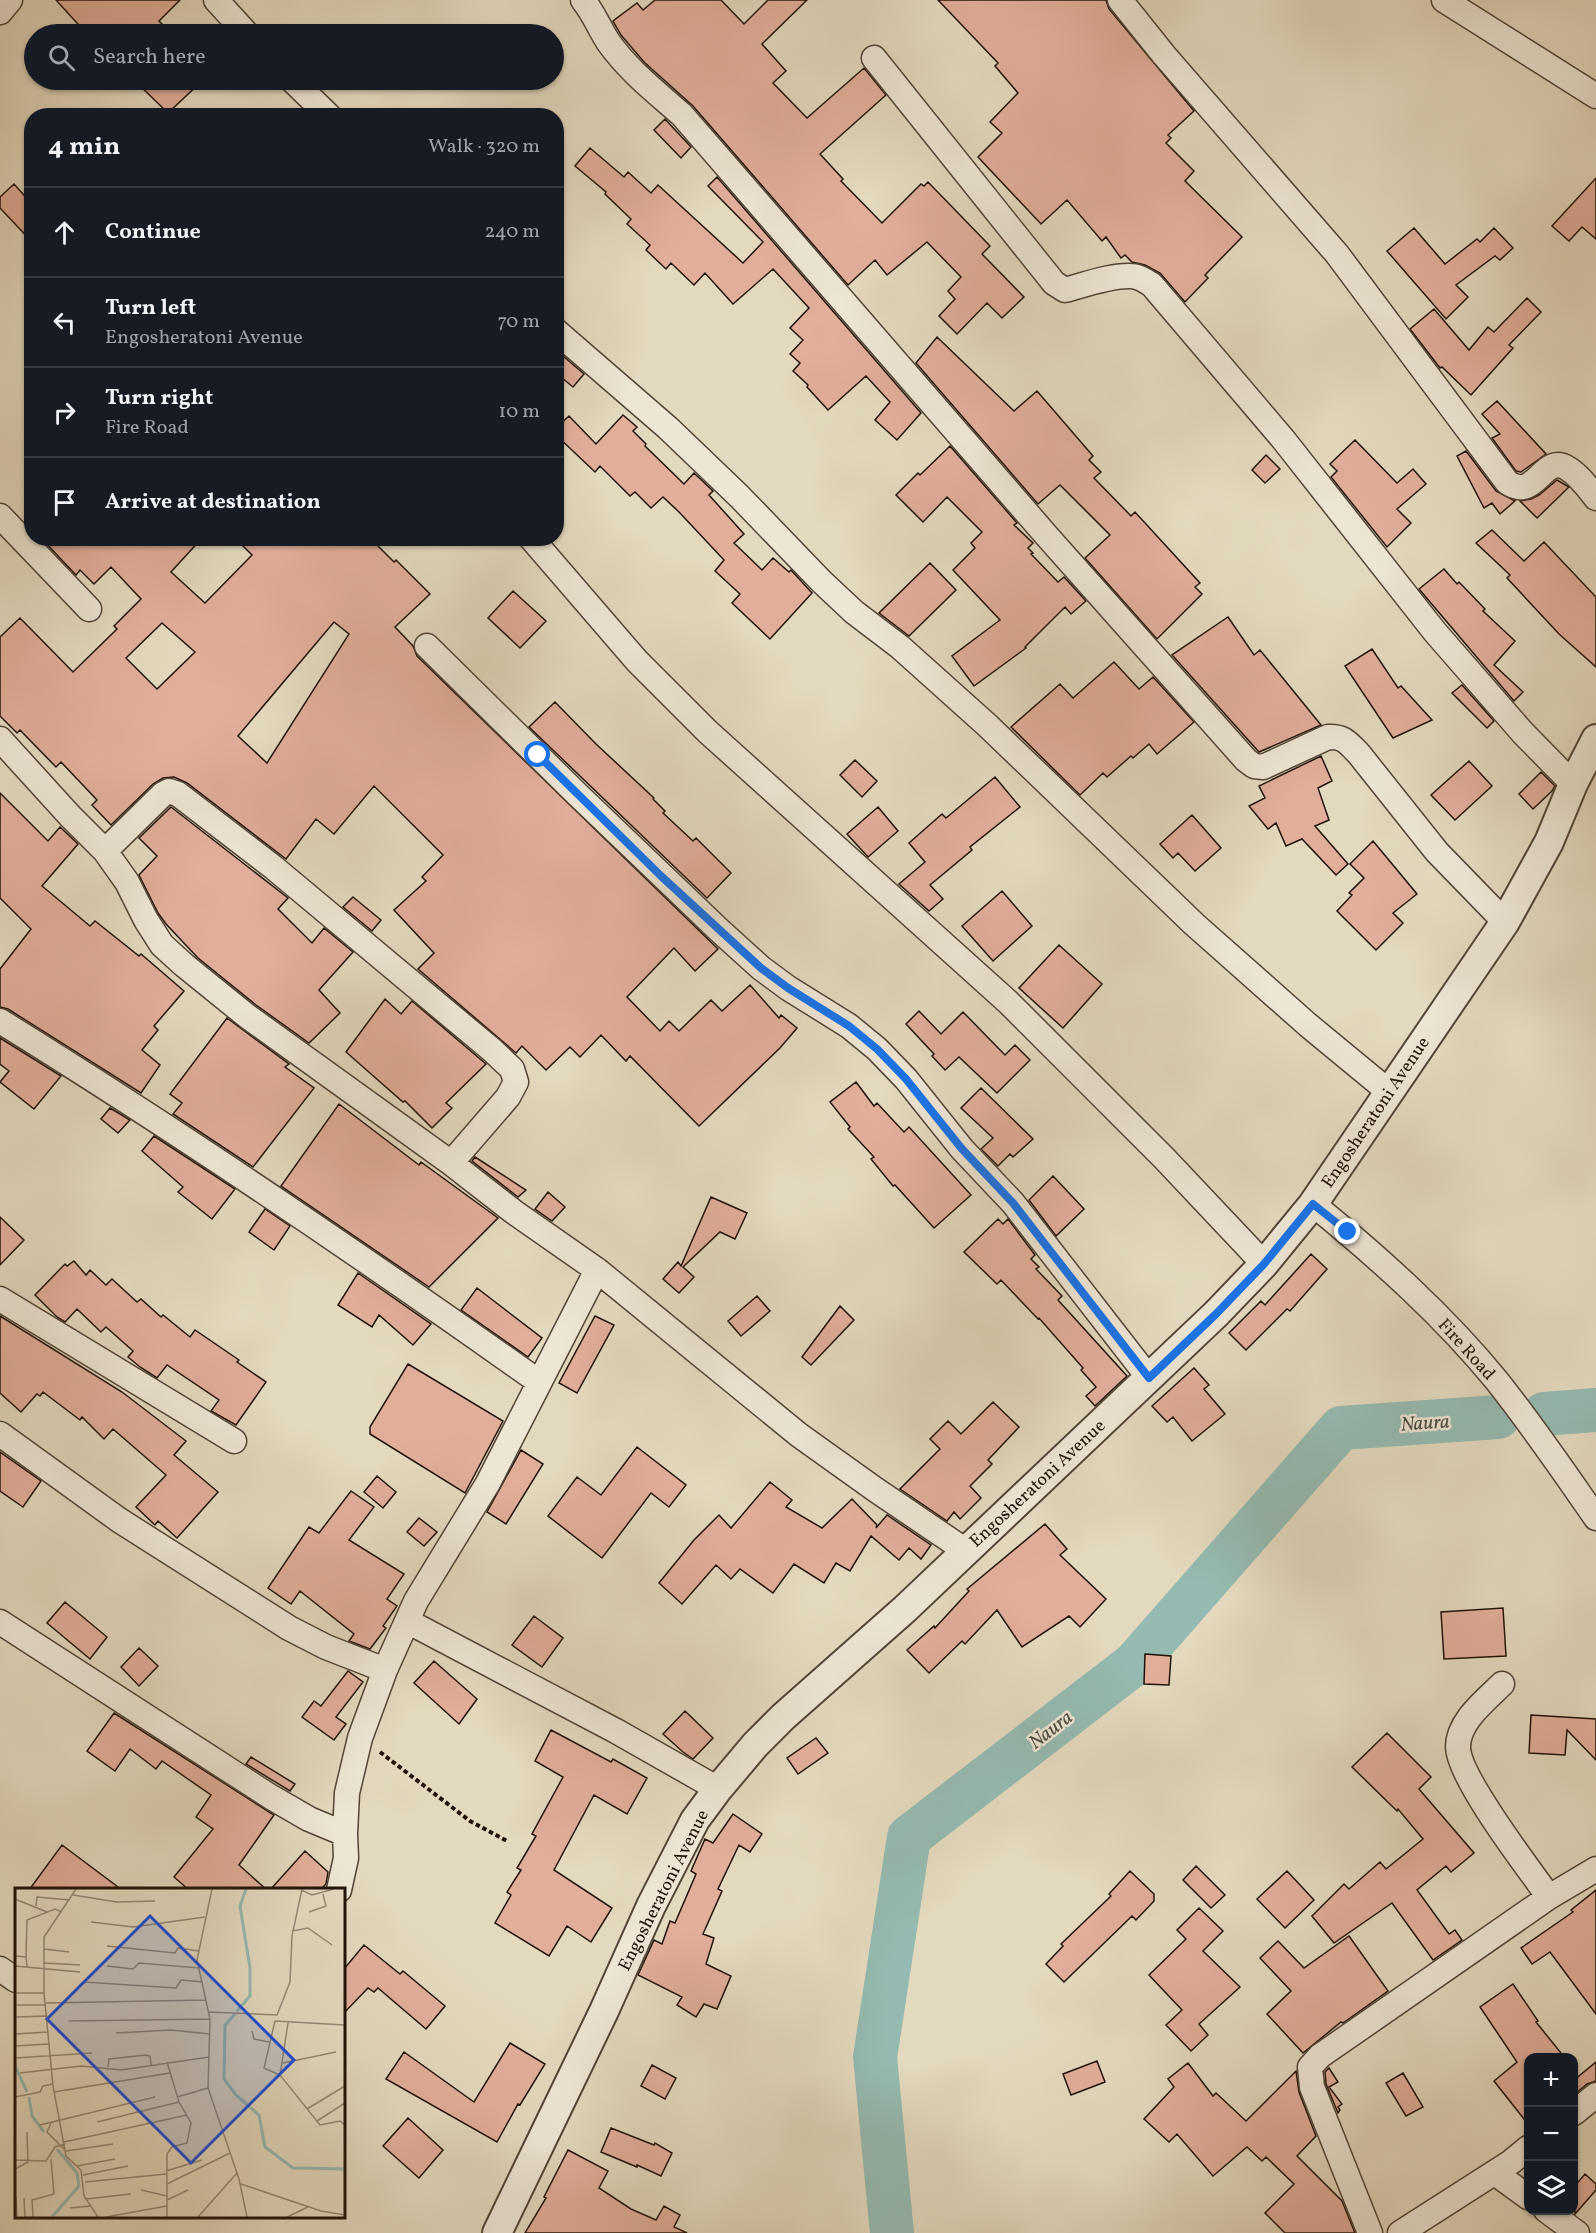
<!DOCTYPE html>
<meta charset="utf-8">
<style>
:root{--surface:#171b24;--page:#242831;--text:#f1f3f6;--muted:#9ea1a6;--line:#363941}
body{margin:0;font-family:Vollkorn,serif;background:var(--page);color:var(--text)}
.controls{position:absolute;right:18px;bottom:18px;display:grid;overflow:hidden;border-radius:12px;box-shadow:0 2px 4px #0004}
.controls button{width:54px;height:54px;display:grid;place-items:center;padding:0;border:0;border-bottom:2px solid var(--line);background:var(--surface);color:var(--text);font:30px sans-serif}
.stop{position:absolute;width:18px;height:18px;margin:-14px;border:4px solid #1a73e8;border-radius:50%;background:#fff}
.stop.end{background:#1a73e8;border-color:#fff;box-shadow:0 2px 6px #0008}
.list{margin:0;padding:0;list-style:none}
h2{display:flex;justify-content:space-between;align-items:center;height:78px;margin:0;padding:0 24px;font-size:26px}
h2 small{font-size:20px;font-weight:400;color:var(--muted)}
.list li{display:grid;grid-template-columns:39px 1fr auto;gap:18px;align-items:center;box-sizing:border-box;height:90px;padding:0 24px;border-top:2px solid var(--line)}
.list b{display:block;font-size:22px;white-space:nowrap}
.list p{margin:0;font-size:20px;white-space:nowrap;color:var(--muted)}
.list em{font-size:20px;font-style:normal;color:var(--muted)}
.icon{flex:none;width:33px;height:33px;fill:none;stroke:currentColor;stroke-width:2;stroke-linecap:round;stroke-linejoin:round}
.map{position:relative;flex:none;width:1596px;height:2233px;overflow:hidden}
.search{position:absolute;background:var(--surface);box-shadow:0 2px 4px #0004;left:24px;top:24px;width:540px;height:66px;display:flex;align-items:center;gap:15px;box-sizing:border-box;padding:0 21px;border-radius:33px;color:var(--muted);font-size:22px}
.panel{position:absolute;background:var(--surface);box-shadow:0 2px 4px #0004;left:24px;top:108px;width:540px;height:438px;border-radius:24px}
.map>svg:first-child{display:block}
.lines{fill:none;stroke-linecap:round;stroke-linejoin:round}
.river{stroke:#95bab1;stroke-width:44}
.building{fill:#e1ae9a;stroke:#211309;stroke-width:1.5;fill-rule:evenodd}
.minor-casing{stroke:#524436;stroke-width:27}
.tertiary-casing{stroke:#524436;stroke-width:32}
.path{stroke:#211309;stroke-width:4;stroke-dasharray:4.5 3;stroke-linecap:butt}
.minor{stroke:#ede6d5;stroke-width:24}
.tertiary{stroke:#ede6d5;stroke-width:28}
.route{stroke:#1a73e8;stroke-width:8}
.labels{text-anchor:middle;stroke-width:5;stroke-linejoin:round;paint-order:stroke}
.street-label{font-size:18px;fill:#211309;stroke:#ede6d5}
.water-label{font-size:20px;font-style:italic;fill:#4a4d44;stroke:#ede6d5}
.inset-river{fill:none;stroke:#95bab1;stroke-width:3}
.inset-road{fill:none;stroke:#958a76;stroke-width:1.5}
.view{fill:#1d4ed8;fill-opacity:0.15;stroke:#1d4ed8;stroke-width:3}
.inset-edge{fill:none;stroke:#211309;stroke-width:3}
</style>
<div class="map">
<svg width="1596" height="2233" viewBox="0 0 1596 2233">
<rect width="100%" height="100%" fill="#e3d9be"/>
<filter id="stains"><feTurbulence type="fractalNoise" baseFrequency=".00333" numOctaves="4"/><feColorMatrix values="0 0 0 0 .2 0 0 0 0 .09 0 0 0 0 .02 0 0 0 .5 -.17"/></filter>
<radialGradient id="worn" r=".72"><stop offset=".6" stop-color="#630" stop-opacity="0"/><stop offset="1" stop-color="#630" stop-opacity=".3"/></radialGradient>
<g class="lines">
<path class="river" d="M1544,1414l52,-4
M892,2233l-17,-176 34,-220 225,-173 207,-236 157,-11"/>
</g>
<path class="building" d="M56,0h124l-21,21 13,13h-85z
M655,0h66l23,24 24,-24h39l-45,44 24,27 -13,12 34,35 57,-50 22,27 -66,59 23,25 -2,2 41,42 39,-39 3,2 4,-4 62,64 -8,8 42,43 -22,21 -15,-15 -30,31 -18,-18 16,-17 -7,-8 13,-14 -34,-35 -40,33 -12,-15 -27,25 -155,-179 -49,-44 -23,-27 -8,-14 24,-18 6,7z
M938,0h168l3,9 85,102 -26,24 3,3 -5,5 28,28 -9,10 57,56 -37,38 3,3 -23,24 -25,-29 -15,-8 -13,-3 -7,-7 -4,3 -15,-21 -4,4 -35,-41 -26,24 -63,-67 24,-24 -12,-11 28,-29 -23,-27 3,-3z
M134,80h69l-35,33z
M665,119l26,28 -10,11 -27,-28z
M590,148l34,29 4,-5 23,21 7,-8 85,78 20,-21 -55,-56 9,-9 204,236 -24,27 -22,-20 15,-18 -24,-26 -38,34 -21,-23 1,-2 -15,-14 7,-8 -10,-9 13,-14 -13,-12 19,-20 -36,-39 -40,35 -28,-31 -11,12 -23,-22 -5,6 -20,-19 4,-5 -23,-21 4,-5 -26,-25 1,-2 -31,-26z
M1596,178v61l-14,-12 -13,14 -17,-15z
M14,184l18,20v38l-32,-34v-11z
M1414,228l31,36 32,-25 3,3 14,-14 19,20 -13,12 -5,-4 -39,29 12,12 -22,22 -59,-68z
M1527,298l14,14 -32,33 4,3 -42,47 -29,-28 -2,1 -30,-39 24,-20 35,41 19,-23 6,5z
M937,337l77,74 23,-20 56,65 -4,4 12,12 -7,6 37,38 4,-4 65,71 -5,4 7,7 -45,45 -72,-81 25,-23 -50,-50 -22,19 -122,-141z
M556,350l28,24 -11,13 -17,-14z
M1497,401l49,53 -25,18 -5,-1 -24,-33 8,-4 -18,-20z
M623,415l14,12 -4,4 13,13 -1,2 39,38 10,-11 19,18 -4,4 35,39 -10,9 28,27 11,-12 16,14 2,-2 21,23 -42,46 -38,-36 8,-9 -25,-23 9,-11 -45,-48 -16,-15 -12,11 -16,-16 -5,4 -30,-30 -5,6 -39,-37v-7l13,-12 27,28z
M1355,440l42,43 16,-14 13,15 -29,25 14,14 -24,24 -56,-70 6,-6 -7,-7z
M950,446l67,77 -3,2 19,18 -5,5 5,5 -2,1 27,28 6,-5 22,24 -15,13 -6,-7 -40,40 1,1 -52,38 -22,-30 48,-36 -47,-50 22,-22 -4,-5 11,-11 -35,-35 -24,25 -27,-27 22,-22 2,2z
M1466,451l30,40 19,10 -15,13 -8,-11 -8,5 -27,-52z
M1266,455l14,14 -15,14 -13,-13z
M1557,480l12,7 -32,31 -17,-17 11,-2 8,-4z
M1492,530l32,31 20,-19 52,55v70l-37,-33 -52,-56 3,-3 -34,-32z
M41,538h161l-31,34 34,31 47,-48 -17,-17h135l24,24 2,-2 34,34 -35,33 18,19 4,10 301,293 -23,22 -21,-23 -47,49 33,34 9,-10 10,10 32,-31 11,11 28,-26 29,33 2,-3 16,13 -17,20 -81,78 -69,-70 -4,5 -25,-26 -21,22 -10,-10 -24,23 -24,-24 -6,7 -98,-84 16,-16 -40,-43 32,-29 -4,-4 21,-22 -69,-69 -40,48 -18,-15 -30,40 -99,-76 -13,-6 -11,1 -10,6 -42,41 -19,-20 5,-5 -36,-38 -5,5 -36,-37 -3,3 -17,-17v-79l20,-19 53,54 44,-43 -3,-3 27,-27 -30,-32 -17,17 -14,-14 -4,5zM334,622l15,12 -82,129 -29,-27zM162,623l33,29 -38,37 -31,-31z
M930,563l26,27 -47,46 -30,-23z
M1444,569l13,15 2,-2 26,27 -2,2 32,30 -21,24 29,27 -9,9 -95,-112z
M513,591l33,30 -26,27 -32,-30z
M1228,617l26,38 6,-5 61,75 -62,27 -87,-97z
M1372,649l26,39 3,-2 31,34 -39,18 -48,-72z
M1114,662l25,27 14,-12 41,45 -37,32 -8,-10 -16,14 -2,-2 -24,21 -4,-4 -23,22 -69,-68 49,-43 13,14z
M1462,685l32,36 -7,7 -35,-35z
M555,702l41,42 58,54 -1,1 12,12 -2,2 30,28 3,-3 35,35 -24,25 -178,-171z
M1321,756l11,25 -14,7 11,32 -14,6 33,38 -12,11 -34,-36 -16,7 -10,-23 -8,6 -19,-23 16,-8 -6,-12z
M855,760l22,21 -15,16 -22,-22z
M1469,761l23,25 -37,34 -24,-25z
M1541,772l14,14 -3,5 -19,18 -14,-15z
M995,777l25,30 -50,40 2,3 -42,35 13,14 -14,12 -30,-27 26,-22 -16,-19 33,-29 4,4z
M0,793l48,48 12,-14 18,17 -36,42 48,40 5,-5 44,35 2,-2 43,37 -30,35 4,4 -16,20 18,15 -19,28 -133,-84 -8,-2v-38l31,-40 -31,-31z
M171,807l117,91 -10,11 34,34 12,-15 29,24 -34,38 21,23 -31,30 -53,-38 -58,-47 -32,-34 -8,-11 -19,-38 18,-19 -18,-18z
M878,807l20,24 -30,26 -21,-23z
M1192,815l29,33 -26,23 -17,-18 -5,5 -13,-14z
M1373,841l44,53 -24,19 10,10 -27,27 -39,-39 15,-16 -3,-2 15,-15 -14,-14z
M1002,891l30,35 -39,35 -31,-35z
M353,897l28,23 -9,11 -29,-24z
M1059,945l43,39 -39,44 -44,-40z
M385,999l16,15 11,-13 74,63 -40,39 6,5 -20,20 -27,-27 -2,1 -57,-50z
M919,1011l22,23 22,-22 42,43 10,-10 15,15 -33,33 -38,-36 -14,13 -13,-14 2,-2 -28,-30z
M227,1018l62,46 -4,3 29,21 -61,79 -80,-53 9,-11 -12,-9z
M0,1038l61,38 -27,33 -34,-27 9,-11 -9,-7z
M856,1082l18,24 3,-3 27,29 5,-5 62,68 -37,33 -39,-43 -2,1 -22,-27 3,-2 -26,-28 2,-2 -20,-25z
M981,1088l52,51 -20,18 -3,-3 -12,12 -17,-17 12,-11 -32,-30z
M339,1104l80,61 2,-3 77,56 -69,69 -148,-101z
M110,1108l20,12 -12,13 -17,-14z
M154,1136l81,53 -23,30 -34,-27 5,-5 -41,-36z
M475,1157l51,33 -8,7 -46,-36z
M1053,1176l31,33 -28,27 -27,-36z
M548,1192l17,15 -13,14 -17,-12z
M711,1197l36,16 -12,26 -15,-7 -37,35 11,10 -15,16 -16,-14 15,-17 3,4z
M265,1209l25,17 -16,24 -25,-18z
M0,1217l24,23 -24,25z
M998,1219l5,5 5,-5 27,36 -4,4 8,8 -3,2 26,27 -4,4 69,76 -32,30 -9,-10 10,-9 -15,-17 2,-2 -44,-50 -1,1 -37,-39 -4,4 -33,-32z
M1311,1254l16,15 -37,42 -3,-2 -41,41 -17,-17 32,-32 4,4z
M74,1261l12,14 4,-5 16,15 6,-6 25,23 4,-3 20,18 2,-2 27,22 5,-7 44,30 -2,2 29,20 -30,43 -25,-14 8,-11 -52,-35 -10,13 -17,-11 -12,-10 5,-6 -27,-24 -5,5 -24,-23 -12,13 -8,-5 -22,-22 30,-31 2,2z
M358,1273l73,51 -18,21 -34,-30 -7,12 -34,-22z
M477,1288l65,50 -14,19 -67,-47z
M757,1296l13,15 -29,25 -13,-15z
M840,1306l14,14 -43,45 -9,-8z
M0,1316l122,76 64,49 -12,14 44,37 -41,46 -19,-17 -3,4 -19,-18 30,-32 -53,-46 -9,10 -22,-22 -2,3 -37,-28 -3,4 -3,-2 -16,18 -21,-19z
M595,1316l19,9 -37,68 -18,-10z
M408,1364l95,57 -38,72 -95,-59v-7z
M1194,1368l15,17 -5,4 21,25 -33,27 -19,-24 -6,5 -15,-16z
M993,1402l26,25 -31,33 4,4 -22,22 11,12 -21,21 -6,-7 -7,9 -47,-32 40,-40 -10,-10 18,-18 13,13z
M637,1447l49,38 -17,22 -18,-14 -49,65 -54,-42 29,-39 24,18z
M521,1450l22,14 -37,60 -19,-12z
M0,1452l41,29 -18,26 -23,-16z
M377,1476l19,16 -13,16 -19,-16z
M770,1482l22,18 -6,7 36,21 30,-29 25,26 -1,3 11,-13 44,30 -10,14 -12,-11 -10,12 -28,-24 -21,35 -14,-8 -12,20 -30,-19 -21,29 -33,-24 -9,10 -15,-14 -34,39 -23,-21 35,-43 25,-25 12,13z
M351,1491l23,16 -25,33 55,34 -17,25 10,7 -14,20 3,2 -16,21 -21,-8 5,-7 -54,-43 -9,13 -23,-16 41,-61 10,6z
M419,1518l18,14 -13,14 -17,-14z
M1045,1524l22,25 -7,6 46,44 -26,28 -11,-11 -47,31 -25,-37 -32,34 -3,-3 -33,32 -22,-23 27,-24 1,2 34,-37 -2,-2z
M65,1602l42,35 -17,22 -43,-36z
M1503,1608l3,48 -62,3 -3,-47z
M534,1616l29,22 -21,29 -30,-22z
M139,1648l19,18 -19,20 -18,-19z
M1145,1654l26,2 -2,29 -25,-1z
M434,1661l43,38 -18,25 -45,-41z
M348,1671l15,11 -27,35 10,7 -12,16 -32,-23 12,-16 7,5z
M685,1711l28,27 -20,21 -10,-7 -20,-18z
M114,1713l160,102 -35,50 28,25h-78l-15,-13 39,-48 -17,-12 15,-22 -49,-34 -6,8 -26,-20 -15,22 -28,-20z
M1531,1715l65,4v41l-29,-30 -2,25 -36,-2z
M551,1730l60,32 2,-3 34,19 -20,36 -33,-19 -40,75 58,38 -21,34 -24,-16 -18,30 -54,-33 16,-28 -4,-3 14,-22 -4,-2 19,-32 -4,-2 31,-57 -28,-16z
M1387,1733l44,44 -12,12 55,64 -23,19 -5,-6 -29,24 32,44 6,-4 7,10 -29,20 -41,-57 -58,40 -22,-27 32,-32 5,5 31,-27 6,7 37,-30 -25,-30 -1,2 -45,-44z
M816,1738l12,15 -30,21 -11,-16z
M251,1757l44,27 -5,7 -44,-27z
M733,1814l29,20 -12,18 -11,-7 -21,44 4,2 -19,43 11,4 -8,26 25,12 -14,33 -13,-5 -8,13 -19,-12 5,-8 -44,-22 16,-35 8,4 8,-23 5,2 21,-49 -5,-3 14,-32 8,4z
M62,1845l60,45h-93z
M305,1851l23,21 -2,12 -6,6h-50z
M1196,1866l29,29 -14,13 -28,-28z
M1130,1871l24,23v7l-18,19 -4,-4 -68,66 -18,-18 17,-18 -2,-2 50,-48 -2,-2z
M1287,1871l27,29 -29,28 -28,-29z
M1596,1890v124l-46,-62 -18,12 -11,-16 52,-36 -2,-2z
M1199,1908l24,23 -20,20 37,36 -41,37 9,11 -17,16 -25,-26 16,-15 -33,-35 37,-36 -9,-9z
M1349,1936l39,55 -45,32 -2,-1 -38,31 -36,-39 24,-23 -31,-33 18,-17 26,27z
M364,1945l36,29 3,-3 42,35 -19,23 -48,-41 -4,4 -6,-4 -24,25v-44z
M1513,1984l25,37 -2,1 29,36h-37v66l-34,-43 23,-19 -37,-55z
M510,2043l35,21 -25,41 -2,-1 -21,38 -111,-63 18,-27 70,50z
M1097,2061l8,21 -34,13 -8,-21z
M1596,2062v19l-9,3 -13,11v-15z
M1188,2063l25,33 3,-3 30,28 50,-50 3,21 17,44 -19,20 45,45 13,32h-70l-20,-20 29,-29 -28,-27 -4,4 -15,-14 -34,29 -36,-42 -8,8 -25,-23 30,-32 -6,-8z
M652,2065l24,13 -11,21 -24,-13z
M1329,2068l9,14 -9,5 13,17 -4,3 2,3 -2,3 -12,-29 -1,-12z
M1403,2073l20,34 -17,9 -20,-33z
M408,2118l35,32 -24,28 -36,-32z
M611,2128l43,17 1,-2 17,10 -11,23 -24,-11v2l-36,-15z
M568,2150l40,21 -9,17 32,21 25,11 8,-14 16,9 -6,12 13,6h-162l21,-35 -2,-1z
M1585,2174l11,10v6l-21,24 -1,-27z"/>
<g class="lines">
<g class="minor-casing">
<path id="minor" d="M216,0l31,34
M583,0c12,15 16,28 26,43 20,28 47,49 73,72l364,420 200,225 8,6 9,1 65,-30c16,-1 20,6 31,17l78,98 68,70
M1120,0l44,55 173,199 170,228c29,21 35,-29 60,-14 12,7 21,20 29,30
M1444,0l152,96
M0,12l10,-12
M874,58l180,225 11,7c19,-5 46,-15 66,-14 8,0 15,5 21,9l131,154 152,193 88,101 50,51
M292,80l37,36
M556,331l112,97 72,69 82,85 32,30 46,35 87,78 207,199 114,101 80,66
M0,516l89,93
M531,538l106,123 71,71 300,270 156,156 100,106
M427,646l150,148 142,136 42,38 27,20 61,38 28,23 29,30 56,70 51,54 136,175
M0,739l70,77 35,35 22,31 19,38 16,25 22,20 63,51 204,147 63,49 83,58 202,165 77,55 90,61
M105,851l58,-57 6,-3 9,3 95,73 219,183 20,19 4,13 -8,15 -57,66
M0,1021c184,114 363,236 539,361
M1313,1204c66,54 130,111 184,177 35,44 67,91 99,137
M0,1299l234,142
M0,1434l119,86 170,108 37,19 59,23
M407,1621l209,110 102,58
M0,1622l271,175 38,22 36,15
M1502,1684c-16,16 -44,37 -44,63 0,30 71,122 91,150
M339,1890l7,-32 -1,-24 2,-41 13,-55 25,-68 31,-69 72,-118 109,-213
M0,1969l16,11
M1574,2113l22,-18
M1495,2173l33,24
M1546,2210l31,23
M1370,2233l-58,-146 -2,-20 10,-11 229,-159 47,-28
M1400,2233l111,-71 17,-14"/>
</g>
<g class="tertiary-casing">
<path id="tertiary" d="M497,2233l107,-222 47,-105 44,-86 23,-31 37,-44 28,-28 122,-108 311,-295 48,-50 49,-60 192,-282 44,-80 24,-58 23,-45"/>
</g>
<path class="path" d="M380,1752l90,69 37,20"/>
<use href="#minor" class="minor"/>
<use href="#tertiary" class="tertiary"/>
</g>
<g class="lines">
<path class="route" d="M538,755l123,121 100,92 27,20 61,38 28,23 29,30 56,70 51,54 136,175 67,-64 48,-50 49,-60 35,28"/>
</g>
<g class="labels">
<g class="street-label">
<text transform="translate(1375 1112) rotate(-56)" y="6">Engosheratoni Avenue</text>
<text transform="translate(1467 1349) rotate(48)" y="6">Fire Road</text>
<text transform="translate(1037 1483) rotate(-43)" y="6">Engosheratoni Avenue</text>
<text transform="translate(663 1890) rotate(-63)" y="6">Engosheratoni Avenue</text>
</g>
<g class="water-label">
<text transform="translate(1425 1422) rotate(-4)" y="7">Naura</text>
<text transform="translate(1050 1729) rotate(-38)" y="7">Naura</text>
</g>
</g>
<g transform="translate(15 1888)">
<rect width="330" height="330" fill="#e3d9be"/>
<path class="inset-river" d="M222,123l13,-15v-28l-10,-62 6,-17M220,126l-10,11 -1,54 12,16 23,20 6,32 28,21 52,1M0,178l12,26M14,209l3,19 12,16M37,329l27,-31 -2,-13 -20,-24"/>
<path class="inset-road" d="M61,1l-32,48v56l9,93 13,70 15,14 3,26 14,21M197,1l-15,71 13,59 -2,69 31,91 8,38M286,2l11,5 22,-6M58,7l44,7 38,-1M0,11l32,13M21,18l1,-9 33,3M294,24l17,-6 -3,-12M76,34l42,5 72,-10M277,43l16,-3 24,17M92,58l68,7 3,-5 21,3M29,61l25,3M0,68l11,1 1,10M11,69l1,-37 28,-11 7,3M29,75l36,2M0,78l65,6M92,78l26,3 6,-6 60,5M65,97l4,-3 92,6 5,-8 22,2M0,105h29M31,115l160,-3M0,117h31M194,124l68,3 13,-33 2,-46 10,-47M0,129l32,-1M54,133l141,-2M260,133l-11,47 16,7 40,50 20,-4 5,4M260,133l70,4M237,143l2,8 15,3M101,145l55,-3 39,4M0,146l33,-2M0,158l34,-2M0,170l77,-5M268,175l53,-11M93,179l1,-8 37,-4 4,1 1,9M5,185l61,-7 40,4 88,-13M265,187l8,-52M39,204l116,-19M0,209l25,-5 3,-6 10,-2M162,209l31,-9M292,221l38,-23M302,233l28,-18M82,234l82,-20M36,235l-4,9 18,18M25,237l115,-28M49,254l123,-27M51,263l47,-7M0,272l31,1 9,-14 10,-3M62,278l38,-7M0,281l13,-7 -1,-30M151,283l36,-11M68,287l45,-9M70,294l81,-8M152,296l63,-31M226,296l80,27 24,4M126,302l26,6M1,309l1,20M9,310l1,19M71,311l45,-5M152,312l21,-10M55,320l21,-2M18,329l-1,-17 22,-6 -3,-35M91,329l61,-11M152,329v-63l5,-7 15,-4 4,-20 -12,-21 -12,-40M183,329l39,-44M272,329l21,-10"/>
<path class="view" d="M135,28l144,144 -103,103 -144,-144z"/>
<rect width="330" height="330" class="inset-edge"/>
</g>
<rect width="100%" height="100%" filter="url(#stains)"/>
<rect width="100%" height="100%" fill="url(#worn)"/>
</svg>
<div class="controls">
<button>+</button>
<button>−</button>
<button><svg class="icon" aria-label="layers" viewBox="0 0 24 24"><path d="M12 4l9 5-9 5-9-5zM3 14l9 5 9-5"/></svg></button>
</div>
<div class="stop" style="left:538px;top:755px"></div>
<div class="stop end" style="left:1348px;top:1232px"></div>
<div class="search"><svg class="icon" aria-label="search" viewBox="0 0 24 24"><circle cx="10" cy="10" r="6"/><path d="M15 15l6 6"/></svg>Search here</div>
<section class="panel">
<h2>4 min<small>Walk · 320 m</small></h2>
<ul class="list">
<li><svg class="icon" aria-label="ahead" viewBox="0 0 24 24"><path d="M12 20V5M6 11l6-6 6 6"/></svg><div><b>Continue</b></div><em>240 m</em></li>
<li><svg class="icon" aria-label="left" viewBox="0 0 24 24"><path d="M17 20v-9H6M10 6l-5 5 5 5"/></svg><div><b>Turn left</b><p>Engosheratoni Avenue</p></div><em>70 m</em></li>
<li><svg class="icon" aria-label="right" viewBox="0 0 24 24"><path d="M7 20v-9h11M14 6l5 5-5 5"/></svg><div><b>Turn right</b><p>Fire Road</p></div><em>10 m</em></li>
<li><svg class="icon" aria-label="arrive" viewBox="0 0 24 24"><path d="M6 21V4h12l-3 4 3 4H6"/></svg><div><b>Arrive at destination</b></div></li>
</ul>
</section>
</div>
